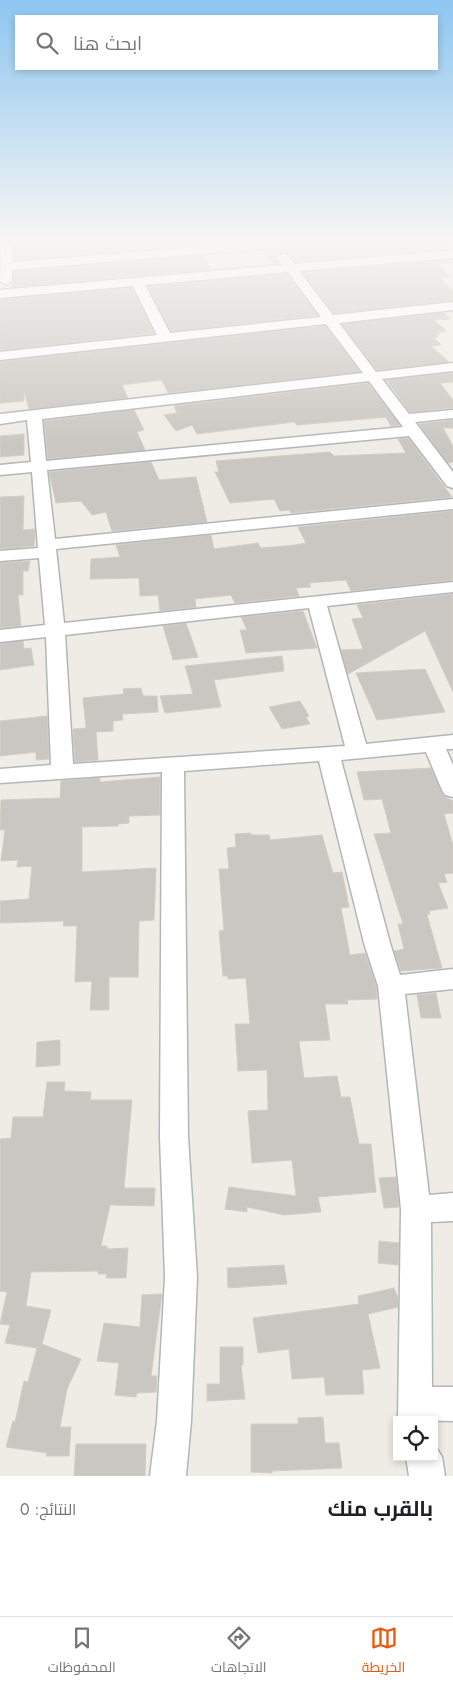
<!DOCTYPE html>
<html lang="ar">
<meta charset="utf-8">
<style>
:root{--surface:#fff;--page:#f2f2f2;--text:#202124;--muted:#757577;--line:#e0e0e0;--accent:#ea580c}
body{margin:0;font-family:Jost,Cairo,sans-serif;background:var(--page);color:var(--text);direction:rtl}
.controls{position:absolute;right:15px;bottom:15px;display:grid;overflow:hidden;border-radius:0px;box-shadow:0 2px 8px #0003}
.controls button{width:45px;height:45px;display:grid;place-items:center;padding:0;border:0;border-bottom:1px solid var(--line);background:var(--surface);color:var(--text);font:25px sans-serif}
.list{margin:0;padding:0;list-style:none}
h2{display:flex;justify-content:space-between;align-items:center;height:65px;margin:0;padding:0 20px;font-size:21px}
h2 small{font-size:16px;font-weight:400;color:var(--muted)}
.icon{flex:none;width:28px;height:28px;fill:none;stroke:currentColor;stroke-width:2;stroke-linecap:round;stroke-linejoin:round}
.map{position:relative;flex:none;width:453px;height:1476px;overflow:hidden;direction:ltr}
.search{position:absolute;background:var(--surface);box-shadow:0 2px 8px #0003;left:15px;right:15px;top:15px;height:55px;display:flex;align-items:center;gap:12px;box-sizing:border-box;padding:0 18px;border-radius:0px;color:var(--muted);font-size:19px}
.sheet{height:140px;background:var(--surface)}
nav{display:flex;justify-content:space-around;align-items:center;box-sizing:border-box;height:70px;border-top:1px solid var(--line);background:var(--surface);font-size:14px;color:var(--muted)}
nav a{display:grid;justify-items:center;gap:2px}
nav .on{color:var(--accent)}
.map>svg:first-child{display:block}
.building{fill:#cac7c2;stroke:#d4cdc3}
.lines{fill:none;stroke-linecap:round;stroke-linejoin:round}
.minor-casing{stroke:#b2b6ba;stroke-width:3}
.minor{fill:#fff;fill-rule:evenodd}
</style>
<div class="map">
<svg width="453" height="1476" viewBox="0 0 453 1476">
<rect width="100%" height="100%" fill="#efece5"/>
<path class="building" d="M15,239h177l4,6 -182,15z
M402,239h36l7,10 -150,13 -7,-8 -5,-2 -8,6 4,5 -6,1 -10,-13z
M203,256l8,13 -198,18 -1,-4 2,-11z
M452,260l1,3 -15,1 12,13h-10l13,14v9l-119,13 -31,-40z
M287,274l31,41 -147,16 -23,-44z
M132,288l22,45 -154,17v-50z
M445,313l5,6 -16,1 12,11 -8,1 2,2h-4l2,3 -4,1 7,7 -10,1 18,16 -72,8 -35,-46z
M325,326l35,46 -192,21 -6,-13 -40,5 6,13 -99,11 -5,-18v10l-24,2v-41z
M453,373v9l-13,1 13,17v8l-43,4 -24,-32z
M368,383l32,42 -9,1 -5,-9 -89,8 -3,-3 -97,12 -5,-9 -16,6 -12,-16 13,-2 -3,-7z
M134,410l10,20 -7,2 8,18 -97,9 -4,-38z
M453,420v8h-10l10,18v16l-5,1 -29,-39z
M24,434v21l-24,2v-21z
M408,438l44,59 -161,16 -2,-3 -9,1 -6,-12 -44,4 -15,-31h4l-3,-11 114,-9 4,4 72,-3 -8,-14z
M151,462l8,18 37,-3 11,45 -95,9 -6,-19 -14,3 -11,-14 -25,2 -7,-31z
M24,496l-1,34 12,-1 -1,17 -34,3v-52z
M453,511v69l-102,11 -5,-11 -37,3 2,4 -15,1 3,8 -64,7 -4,-8 -36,4 1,8 -36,4 -2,-16 -18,1 -1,-18 -49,1 1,-20 29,-2 -4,-12 95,-10 3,14 44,-6 3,5 34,-3 11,-2 -8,-16z
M30,561l-2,10h-5v24h-5l3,31 -21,2v-65z
M453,594v98l-28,-61 -77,43 -7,-24 22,-1 -11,-30 11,-1 -6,-13z
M303,611l14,37 -71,5 -6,-23h7l-6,-13z
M186,623l12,34 -25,3 -10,-34z
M23,641l1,8 7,-1 3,17 -34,5v-26z
M282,656l2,15 -70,9 7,27 -56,6 -5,-17 33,-2 -8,-28z
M425,669l20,43 -68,8 -21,-47z
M141,688l2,8h14l1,16 -36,2 1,6 -10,1v10l-17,1 2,28 -23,2 -2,-33 13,-1 -3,-30 41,-4 -1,-5z
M300,701l9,15 -3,1 4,7 -28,5 -13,-22z
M47,716l2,43 -13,1v-8l-36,4v-35z
M431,768l12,28 10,5v12l-9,1 9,31v28l-9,1 3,8 -9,1 10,25 -19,3 1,3 -3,1 15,53 -41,3 -7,-20 10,-2 -6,-25h5l-29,-90 17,-1 -9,-34 -18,1 -7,-28z
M160,777v38l-31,1v7l-11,1v2l-36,1v45l74,-4 -2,52 -15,1 -1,56h-29v33h-19l2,-29 -17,1 2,-56h-14l1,-5 -64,2v-22l29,-2 3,-33 -15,1 1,-7 -17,1 4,-31h-5l1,-30 59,-2 1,-17 39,-3v4z
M251,833v2h18l1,5 52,-5 11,38 9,-1 7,35 -8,1 9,47 15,-2 11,33 1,13 -30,1 1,4h-23l5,36 -31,1 5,37 33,-2 4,21h9l9,47h12l5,48 -58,5 3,15 -37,3 -37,-8v5l-22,-3 4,-22 67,9 -4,-36 -40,3 -4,-52 20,-1 -1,-40 -29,1 -3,-47h15l-4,-46 -18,1v-3h-5l-4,-45 5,-1 -5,-61h10l-2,-21 9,-1 -1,-13z
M436,993l5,25h-20l-4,-23z
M60,1040v25l-24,2 1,-25z
M47,1082h18l-1,9 27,1 -1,8h42l-8,88h31l-1,18 -44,-1 -9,41h6v3l21,-1 -2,30h-20l1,-4h-9v-3l-67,1 -5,34 25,4 -9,34 39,15 -14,30 -7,38h11l-2,29h-23l1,-3 -41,-6 7,-26 2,1 9,-41 4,1 9,-34 -32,-5 5,-18 -10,-1 7,-32 -7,-1v-152l11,-1 2,-21h30z
M396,1177l3,30 -15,1 -5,-30z
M379,1241l20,2 -1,22 -20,-2z
M284,1265l3,19 -59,4 -1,-20z
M394,1288l4,10v9l-30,7 12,54 -18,2 2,24 -38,1 -2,-18 -32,2 -3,-30 -31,4 -5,-35 106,-14 -1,-8z
M162,1294l-11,82h6l-1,16 -19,1 -1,4 -21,-2 4,-32 -22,-2 7,-38 36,4 2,-32z
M220,1347h23v18h-2l4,34 -38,2v-17h13z
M323,1417l2,26h14l3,25 -70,3v2l-21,-1v-48h47v-6z
M76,1444h70l-1,32h-71z"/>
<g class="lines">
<g class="minor-casing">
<path id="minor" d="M1,239h12l-1,23 288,-23h50l-6,3 -332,28v11l-6,4 -6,-4z
M453,250v8l-154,13 34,44 120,-13v8l-114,13 37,49 77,-9v8l-71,8 27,35 44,-4v8l-38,4 38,50v16l-6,-2 -38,-50 -362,34 8,69 398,-40v10l-397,40 8,74 389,-41v10l-126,14 39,138 87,-9v14h-7l7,16v32l-8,-2 -3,-5 -16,-38 -85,8 49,183 10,32 53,-6v20l-48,5 24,201 24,-2v28l-22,1 1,165h21v34l-55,-1 3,-211 -23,-223 -14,-43 -45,-182 -135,10 4,366 9,140 -6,144 -5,55h-36l7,-55 8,-144 -5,-140 2,-365 -162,11v-14l51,-4 -5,-128 -46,5v-12l45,-5 -6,-67 -39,3v-10l38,-3 -6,-76 -32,3v-10l31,-3 -4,-42 -27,4v-10l363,-41 -37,-49 -326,36v-8l157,-17 -24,-49 -133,12v-8l282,-25 -5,-7 6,-4 4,1 7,9zM288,272l33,45 -151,16 -25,-48zM369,381l34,46 -357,34 -4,-42zM309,608l36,138 -272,18 -8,-129z
M434,1444l8,13 3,19h-36l-3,-19h28z"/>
</g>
<use href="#minor" class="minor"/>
</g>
<linearGradient id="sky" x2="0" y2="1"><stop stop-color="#8dc6f1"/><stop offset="0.54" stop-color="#f8f6f3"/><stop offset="1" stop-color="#f8f6f3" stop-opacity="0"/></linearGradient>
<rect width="453" height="446" fill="url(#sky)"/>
</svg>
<div class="controls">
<button><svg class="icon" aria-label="locate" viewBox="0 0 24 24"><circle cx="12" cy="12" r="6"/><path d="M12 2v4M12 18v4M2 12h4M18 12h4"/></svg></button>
</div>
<div class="search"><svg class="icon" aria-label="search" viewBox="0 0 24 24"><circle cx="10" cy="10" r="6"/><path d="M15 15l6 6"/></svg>ابحث هنا</div>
</div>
<section class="sheet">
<h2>بالقرب منك<small>النتائج: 0</small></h2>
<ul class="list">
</ul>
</section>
<nav>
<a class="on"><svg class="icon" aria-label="map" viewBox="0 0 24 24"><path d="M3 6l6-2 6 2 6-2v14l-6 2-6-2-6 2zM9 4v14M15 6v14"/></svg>الخريطة</a>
<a><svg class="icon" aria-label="directions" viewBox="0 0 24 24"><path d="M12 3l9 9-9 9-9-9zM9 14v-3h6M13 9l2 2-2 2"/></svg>الاتجاهات</a>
<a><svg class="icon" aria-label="saved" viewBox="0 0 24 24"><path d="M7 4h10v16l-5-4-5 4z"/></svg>المحفوظات</a>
</nav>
